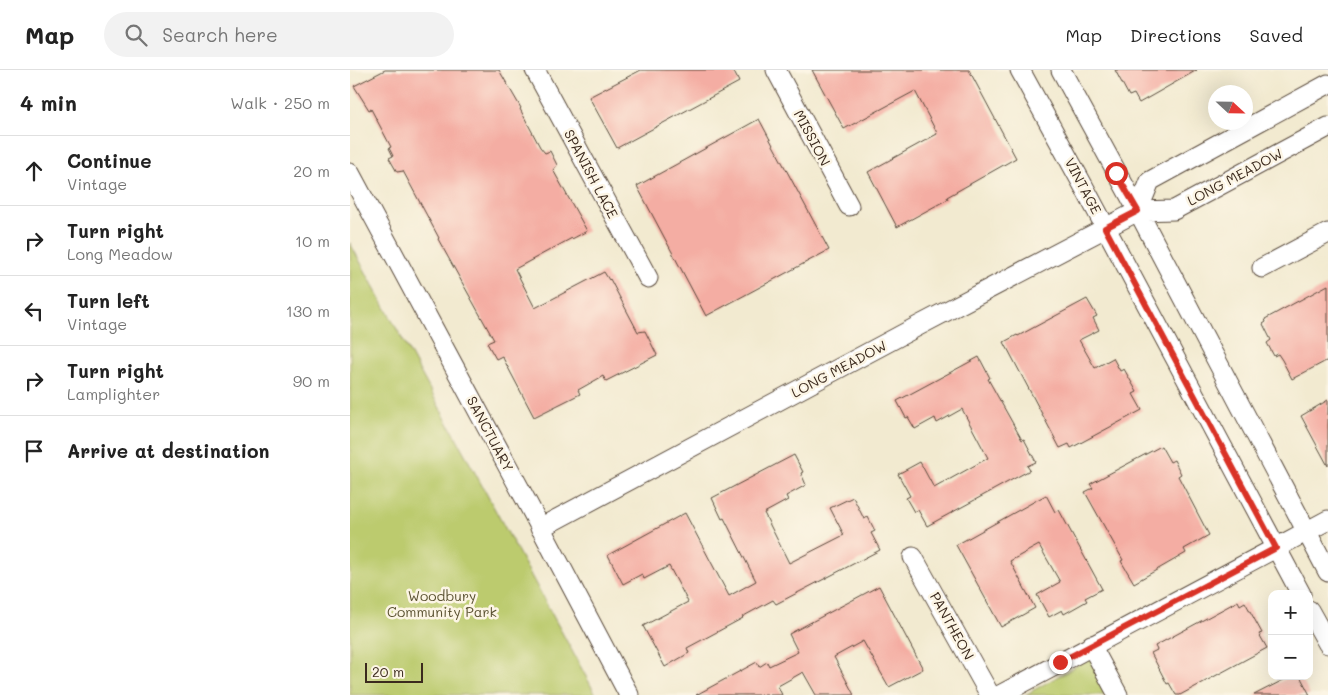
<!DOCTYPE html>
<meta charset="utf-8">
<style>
:root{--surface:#fff;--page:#f2f2f2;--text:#222;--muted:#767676;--line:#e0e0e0}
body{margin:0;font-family:Mali,sans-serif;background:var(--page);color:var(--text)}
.controls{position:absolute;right:15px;bottom:15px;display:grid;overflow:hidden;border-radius:10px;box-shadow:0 5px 20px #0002}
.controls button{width:45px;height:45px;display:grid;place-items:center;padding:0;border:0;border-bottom:1px solid var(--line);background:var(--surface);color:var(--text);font:25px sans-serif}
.compass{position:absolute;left:858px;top:15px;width:45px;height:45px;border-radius:50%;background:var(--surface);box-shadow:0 5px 20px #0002;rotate:112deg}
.scale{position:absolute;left:15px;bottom:12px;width:58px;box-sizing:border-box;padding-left:5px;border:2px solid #3b2a1e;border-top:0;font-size:14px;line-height:18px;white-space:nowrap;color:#3b2a1e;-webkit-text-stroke:4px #fcf5e5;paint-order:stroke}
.stop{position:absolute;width:15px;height:15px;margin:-11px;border:4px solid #d93025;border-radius:50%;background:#fff}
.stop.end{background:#d93025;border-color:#fff;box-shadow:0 1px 5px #0008}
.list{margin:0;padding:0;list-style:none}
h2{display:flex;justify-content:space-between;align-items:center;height:65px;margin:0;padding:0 20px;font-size:21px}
h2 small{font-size:16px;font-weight:400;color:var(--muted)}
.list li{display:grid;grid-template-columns:32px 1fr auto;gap:15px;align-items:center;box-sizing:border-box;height:70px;padding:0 20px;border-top:1px solid var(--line)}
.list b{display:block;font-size:19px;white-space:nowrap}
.list p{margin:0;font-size:16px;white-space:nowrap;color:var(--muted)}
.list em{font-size:16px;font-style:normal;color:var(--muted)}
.icon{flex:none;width:28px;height:28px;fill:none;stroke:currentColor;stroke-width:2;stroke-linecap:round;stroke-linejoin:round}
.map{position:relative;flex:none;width:978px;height:625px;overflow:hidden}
header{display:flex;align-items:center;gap:30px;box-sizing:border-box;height:70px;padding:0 25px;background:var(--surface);border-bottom:1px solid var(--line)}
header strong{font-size:24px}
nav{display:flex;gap:28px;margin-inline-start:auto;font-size:18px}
.search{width:350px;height:45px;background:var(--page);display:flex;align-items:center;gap:12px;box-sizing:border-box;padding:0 18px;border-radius:28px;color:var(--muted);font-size:19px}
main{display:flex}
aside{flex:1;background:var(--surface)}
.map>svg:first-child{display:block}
.green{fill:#bccb6e;stroke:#7c7a46}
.building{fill:#f4ada3}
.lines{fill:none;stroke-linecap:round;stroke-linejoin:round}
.minor-casing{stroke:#564739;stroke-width:21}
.minor{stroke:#fff;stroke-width:19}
.route{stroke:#d93025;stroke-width:6}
.labels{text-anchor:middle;stroke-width:5;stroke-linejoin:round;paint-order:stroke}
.street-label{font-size:14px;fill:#3b2a1e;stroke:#fcf5e5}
.park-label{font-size:14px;fill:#5b5232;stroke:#fcf5e5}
</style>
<header>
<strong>Map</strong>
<div class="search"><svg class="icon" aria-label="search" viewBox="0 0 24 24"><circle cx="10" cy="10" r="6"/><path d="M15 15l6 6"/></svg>Search here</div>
<nav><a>Map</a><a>Directions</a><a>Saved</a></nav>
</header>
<main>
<aside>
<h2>4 min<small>Walk · 250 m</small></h2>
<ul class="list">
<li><svg class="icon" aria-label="ahead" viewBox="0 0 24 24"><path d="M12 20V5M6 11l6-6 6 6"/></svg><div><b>Continue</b><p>Vintage</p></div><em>20 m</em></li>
<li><svg class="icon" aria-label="right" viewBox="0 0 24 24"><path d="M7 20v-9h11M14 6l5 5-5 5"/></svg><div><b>Turn right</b><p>Long Meadow</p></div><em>10 m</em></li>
<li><svg class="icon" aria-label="left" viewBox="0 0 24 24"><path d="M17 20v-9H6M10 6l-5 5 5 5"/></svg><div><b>Turn left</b><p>Vintage</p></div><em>130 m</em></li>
<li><svg class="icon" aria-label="right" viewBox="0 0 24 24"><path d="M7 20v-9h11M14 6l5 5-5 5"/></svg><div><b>Turn right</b><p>Lamplighter</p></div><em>90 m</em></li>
<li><svg class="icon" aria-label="arrive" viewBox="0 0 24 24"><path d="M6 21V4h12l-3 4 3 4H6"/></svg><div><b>Arrive at destination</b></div></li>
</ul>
</aside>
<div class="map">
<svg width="978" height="625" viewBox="0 0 978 625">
<rect width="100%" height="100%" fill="#fcf5e5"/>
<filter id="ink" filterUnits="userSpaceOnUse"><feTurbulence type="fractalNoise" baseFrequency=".02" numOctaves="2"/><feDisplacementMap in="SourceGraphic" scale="10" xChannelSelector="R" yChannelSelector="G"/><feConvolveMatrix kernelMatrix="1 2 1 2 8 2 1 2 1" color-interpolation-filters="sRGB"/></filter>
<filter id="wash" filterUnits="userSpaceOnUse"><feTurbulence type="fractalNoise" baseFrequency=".0096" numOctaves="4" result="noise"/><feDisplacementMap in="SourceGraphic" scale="20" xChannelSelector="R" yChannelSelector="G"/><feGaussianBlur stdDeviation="1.12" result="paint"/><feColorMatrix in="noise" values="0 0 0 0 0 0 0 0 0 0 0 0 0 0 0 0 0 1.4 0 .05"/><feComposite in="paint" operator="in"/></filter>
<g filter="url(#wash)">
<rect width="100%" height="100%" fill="#f2ead0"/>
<path class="green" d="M0,173l246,452h-246z
M742,587l18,38h-85z"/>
<g id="blocks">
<path class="building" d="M35,0h114l22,38 -1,1 20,38 5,6 5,-2 7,14 -4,5 34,61 -15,8v-1l-57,31 20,39 69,-36 5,8 1,-1 28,53 7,-1 12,24 -51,26 -3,-5 -25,14 2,4 -46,23 -32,-61 -6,3 -9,-16 7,-3 -56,-101 1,-1 -36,-67 -6,1 -8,-14 4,-2 -4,-8 2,-1 -20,-38 -2,1 -15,-24z
M291,0h92l6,12 -122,66 -28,-51z
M462,0h157l47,88 -69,39 1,2 -51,28 -29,-55 69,-38 -1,-3 -21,-40 -71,38z
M765,0h82l-58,33 -5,-9 -5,2z
M409,49l70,131 -123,66 -69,-130z
M978,215v75l-36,19 -10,-19 -4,-6 -4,2 -7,-13 4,-3 -8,-16 3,-2 -1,-3z
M737,229l10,17 -4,2 6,12 -20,10 16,28 18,-10 7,13 4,-2 13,23 -4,2 9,16 -71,38 -2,-4 -9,4 -56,-106 13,-7 1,1z
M629,287l11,21 -2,1 34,61 2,-1 12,23 -9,4 3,4 -103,56 -9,-16 -4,2 -8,-14 4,-2 -12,-22 22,-12 14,26 54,-30 -26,-49 -25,14 -2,-5 -20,11 -7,-12 -2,1 -9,-17z
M978,330v66l-27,-50z
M811,376l9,16 4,-2 7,14 -3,2 31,59 -25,14 2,4 -52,30 -13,-22 2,-1 -38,-68 8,-4 -3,-4z
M444,385l9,17 -2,1 5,12 -20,11 2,4 -24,13 25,50 55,-28 -14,-27 23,-11 11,22 4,-2 7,14 -4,2 9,17 -104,54 -3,-4 -31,17 1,1 -56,30 2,5 -24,14 -22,-41 45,-24 -19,-36 -25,13 -2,-5 -19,10 -15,-29 77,-42 44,83 27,-15 -32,-63 -2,1 -10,-21z
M696,425l9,17 4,-2 43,79 -17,9 2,3 -23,13 -2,-4 -13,7 -12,-22 23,-13 -21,-37 -29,16 25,47 -34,19 -45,-82z
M529,516l44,83 -34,18 -26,-46 -29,16 20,38h-38l-13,-23 -25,14 4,9h-86l61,-33 2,5 8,-5 2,4 29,-14 -9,-18z
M888,531l2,4 5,-3 17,31 -3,1 8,14 -87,47h-4l-7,-12 -2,1 -16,-31 6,-3 -2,-4z
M941,606h9l10,19h-56z"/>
</g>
</g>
<g filter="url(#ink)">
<use href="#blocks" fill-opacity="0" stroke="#564739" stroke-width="1"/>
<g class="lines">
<g class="minor-casing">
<path id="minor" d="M185,0l113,208
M426,0l73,136
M670,0l64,117 217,407
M711,0l77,141 190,361
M0,103l178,331 101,191
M788,141l12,-30 178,-97
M912,198l66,-35
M190,458l380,-203 218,-114 36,-1 154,-83
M563,487l77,138
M959,540l19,34
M741,575l27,50
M650,625l328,-175"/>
</g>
<use href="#minor" class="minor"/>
</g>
</g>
<g class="lines" filter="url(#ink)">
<path class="route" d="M710,592l216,-114 -171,-320 33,-17 -22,-38"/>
</g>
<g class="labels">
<g class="street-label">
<text transform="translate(462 68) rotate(62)" y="5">MISSION</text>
<text transform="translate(241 104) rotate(62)" y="5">SPANISH LACE</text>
<text transform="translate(885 107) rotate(-28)" y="5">LONG MEADOW</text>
<text transform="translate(733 116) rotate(62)" y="5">VINTAGE</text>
<text transform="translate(489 299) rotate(-28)" y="5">LONG MEADOW</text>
<text transform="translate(140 364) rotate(62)" y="5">SANCTUARY</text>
<text transform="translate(602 556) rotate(61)" y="5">PANTHEON</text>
</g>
<g class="park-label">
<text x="92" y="531">Woodbury<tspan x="92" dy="16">Community Park</tspan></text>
</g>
</g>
</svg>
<div class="controls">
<button>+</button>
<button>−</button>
</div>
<svg class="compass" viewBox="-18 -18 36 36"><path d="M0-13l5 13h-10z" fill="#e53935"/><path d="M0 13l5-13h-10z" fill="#767676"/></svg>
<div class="scale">20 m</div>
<div class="stop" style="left:766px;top:103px"></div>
<div class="stop end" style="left:710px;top:592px"></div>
</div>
</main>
